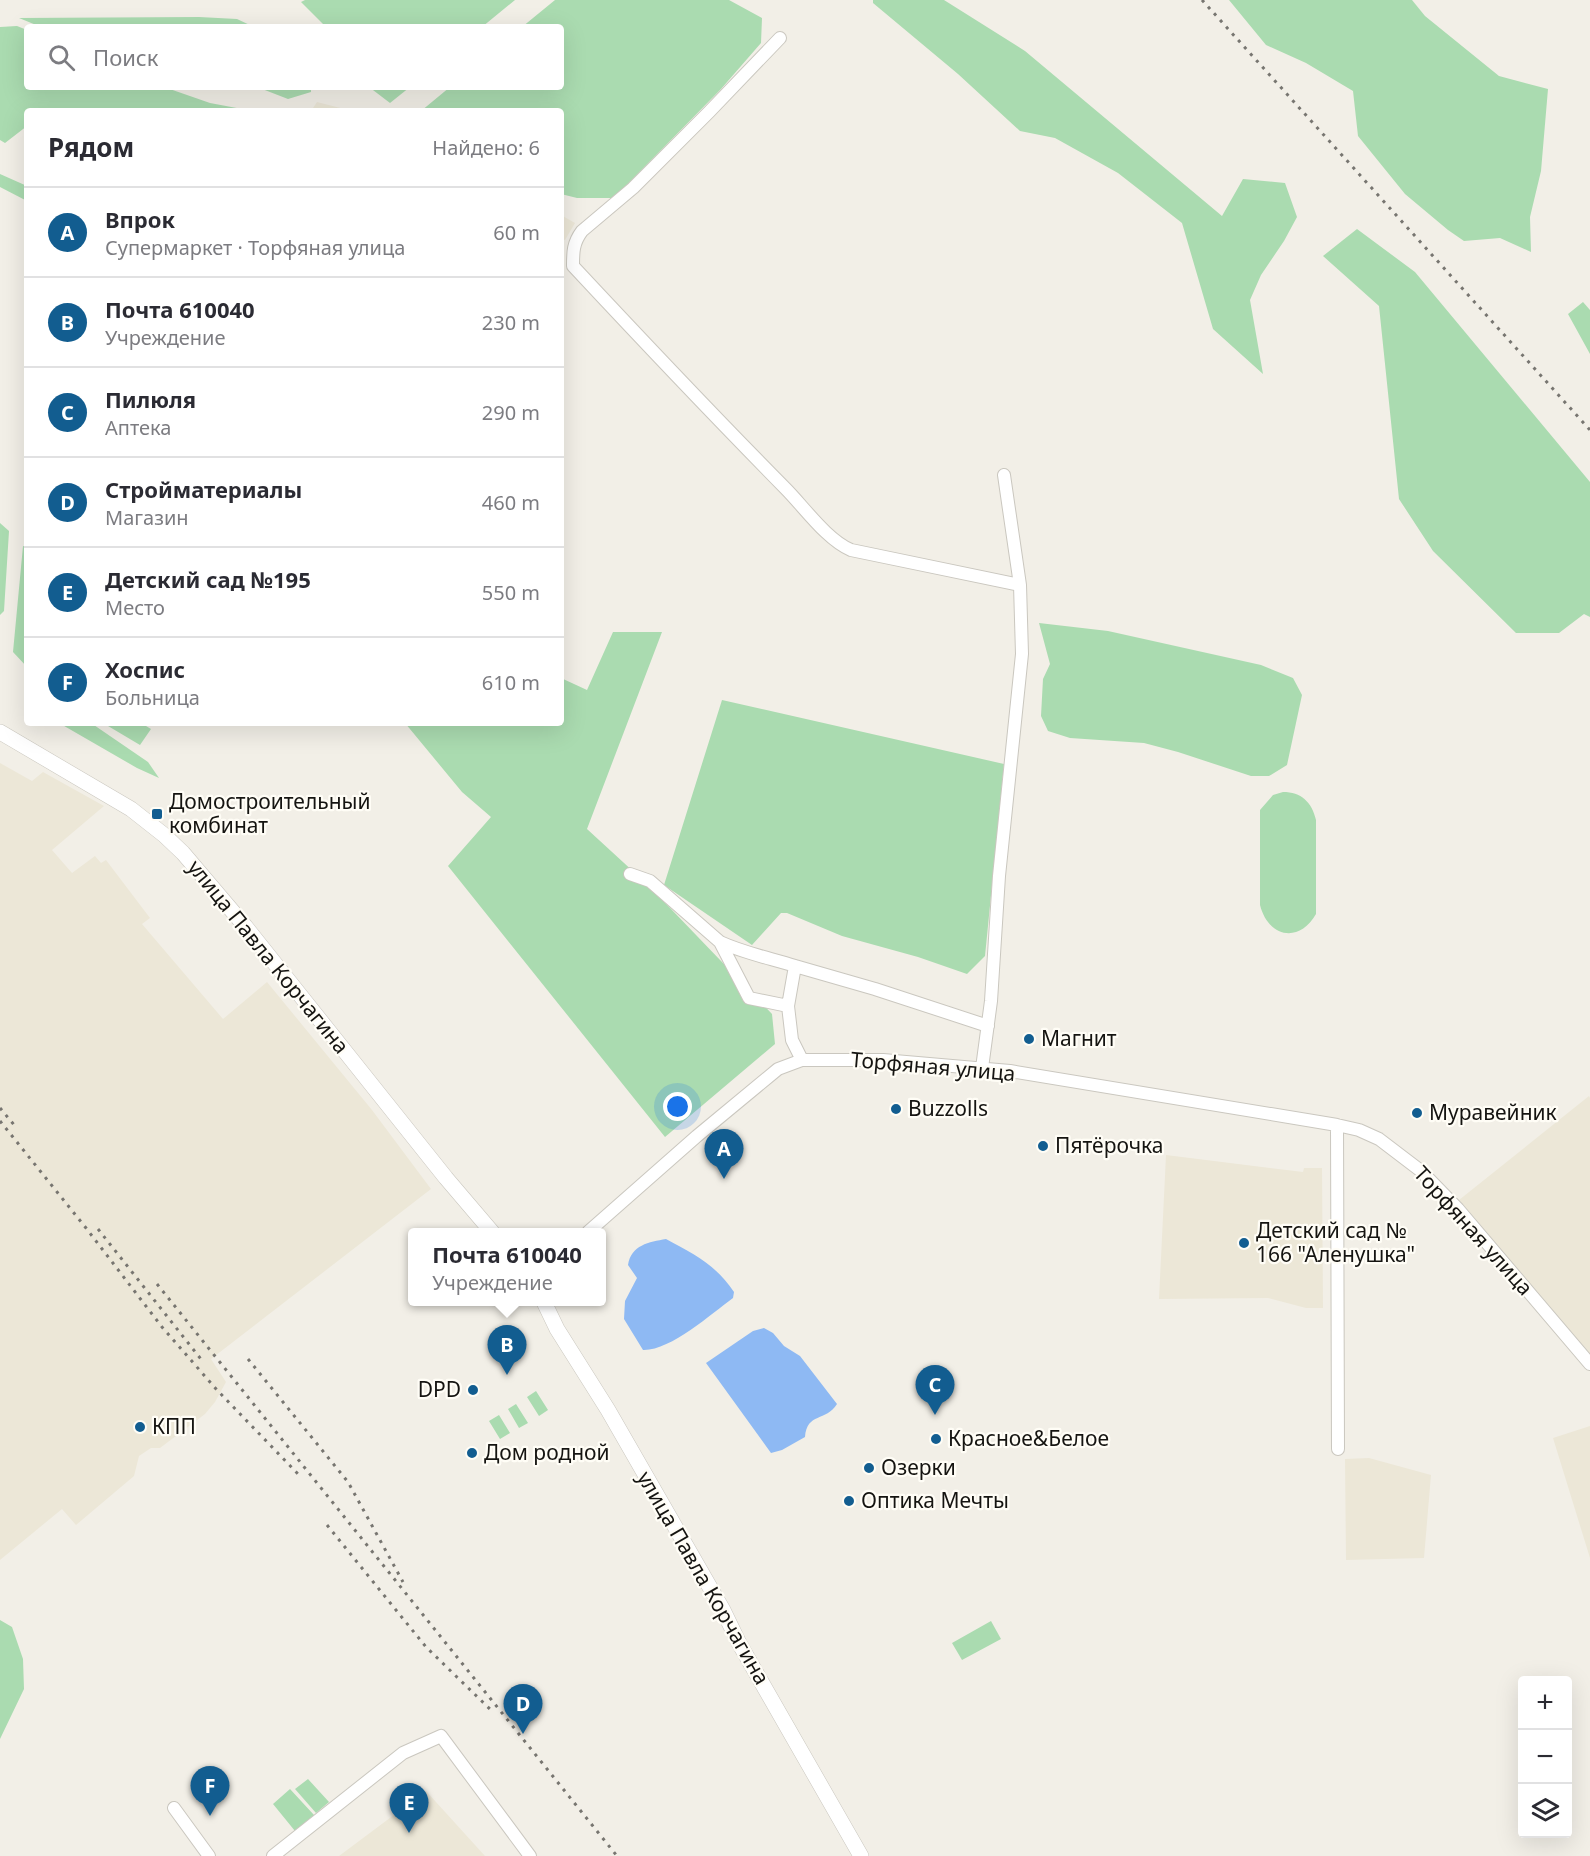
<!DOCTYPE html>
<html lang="ru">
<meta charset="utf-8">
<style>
:root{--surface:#fff;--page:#f2f2f3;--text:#2b2b33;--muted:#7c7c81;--line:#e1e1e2;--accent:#125d90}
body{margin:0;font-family:"Noto Sans",sans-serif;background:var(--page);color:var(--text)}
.controls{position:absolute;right:18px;bottom:18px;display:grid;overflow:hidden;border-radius:6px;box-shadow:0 6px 24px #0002}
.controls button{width:54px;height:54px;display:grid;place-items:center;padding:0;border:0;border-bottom:2px solid var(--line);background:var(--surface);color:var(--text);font:30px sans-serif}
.you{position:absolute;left:678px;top:1107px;width:21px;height:21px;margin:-15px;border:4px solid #fff;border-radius:50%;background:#1a73e8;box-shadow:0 0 0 9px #1a73e833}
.badge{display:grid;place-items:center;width:39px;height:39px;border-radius:50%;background:var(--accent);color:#fff;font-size:20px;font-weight:700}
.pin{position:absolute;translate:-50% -50px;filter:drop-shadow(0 2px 3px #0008)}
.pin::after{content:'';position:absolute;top:32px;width:21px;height:18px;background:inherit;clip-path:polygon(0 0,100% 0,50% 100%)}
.popup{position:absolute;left:408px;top:1228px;width:198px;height:78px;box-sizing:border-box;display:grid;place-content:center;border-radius:6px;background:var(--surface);filter:drop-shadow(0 2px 4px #0005);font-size:20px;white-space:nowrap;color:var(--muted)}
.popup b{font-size:22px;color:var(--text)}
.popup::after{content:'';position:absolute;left:50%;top:100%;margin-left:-12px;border:12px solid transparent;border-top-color:var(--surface)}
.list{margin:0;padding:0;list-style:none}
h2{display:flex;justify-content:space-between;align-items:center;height:78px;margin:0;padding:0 24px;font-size:26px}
h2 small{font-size:20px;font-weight:400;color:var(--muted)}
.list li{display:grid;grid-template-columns:39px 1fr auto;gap:18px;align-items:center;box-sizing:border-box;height:90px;padding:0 24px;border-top:2px solid var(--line)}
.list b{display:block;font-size:22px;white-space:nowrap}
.list p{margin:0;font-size:20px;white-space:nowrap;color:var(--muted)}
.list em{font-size:20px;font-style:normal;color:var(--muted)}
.icon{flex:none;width:33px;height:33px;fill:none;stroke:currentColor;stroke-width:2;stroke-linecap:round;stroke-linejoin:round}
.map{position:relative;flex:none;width:1590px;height:1856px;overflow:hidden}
.search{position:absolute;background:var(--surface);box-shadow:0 6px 24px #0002;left:24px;top:24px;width:540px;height:66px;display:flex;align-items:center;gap:15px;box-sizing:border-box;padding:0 21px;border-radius:6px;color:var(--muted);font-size:22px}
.panel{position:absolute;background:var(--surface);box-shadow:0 6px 24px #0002;left:24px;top:108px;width:540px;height:618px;border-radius:6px}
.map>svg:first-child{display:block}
.built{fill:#ece7d7}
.green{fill:#aadbb0}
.water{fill:#8eb9f3}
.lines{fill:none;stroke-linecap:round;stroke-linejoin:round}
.minor-casing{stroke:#cac7bf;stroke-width:14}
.major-casing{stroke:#cac7bf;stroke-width:16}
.minor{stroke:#fff;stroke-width:12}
.major{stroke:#fff;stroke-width:15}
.rail{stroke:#777570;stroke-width:3;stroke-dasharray:3 6;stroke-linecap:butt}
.poi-dot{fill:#125d90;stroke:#fffdf6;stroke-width:2}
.labels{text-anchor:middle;stroke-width:4.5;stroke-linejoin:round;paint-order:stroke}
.poi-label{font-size:21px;fill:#151411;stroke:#fffdf6;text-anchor:start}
.street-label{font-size:21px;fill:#151411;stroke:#fffdf6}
</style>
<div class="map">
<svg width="1590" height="1856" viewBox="0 0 1590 1856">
<rect width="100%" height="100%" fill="#f2efe7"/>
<path class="built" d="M317,102l35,9h-41z
M561,215l14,8 -10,17 -4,-1z
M0,763l32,18 11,-9 61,34 -52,44 20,23 23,-17 6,7 5,-3 44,58 -8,6 81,95 44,-37 105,128 59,79 -220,170 15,23 -11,20 -10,12 -45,34h-9l-12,8 -5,20 -58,49 -14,-16 -62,51z
M1589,1096l1,2v256l-131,-154z
M1166,1155l137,17 1,-4h18l1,140h-17l-38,-10 -109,1z
M1590,1426v132l-37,-120z
M1369,1458l62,17 -7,83 -78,2 -1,-101z
M426,1791l59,65h-146z"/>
<path class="green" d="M305,0h210l-33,27h-156l-25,-25z
M555,0h174l33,18 -1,25 -40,46 -107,109h-37l-16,-4v-83h-140l29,-24h111v-60h-39z
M873,0h71l81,51 197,165 21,-37 42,4 12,34 -13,24 -23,34 -11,25 13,74 -50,-45 -31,-106 -64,-50 -63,-35 -35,-7 -62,-57 -85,-71z
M1229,0h183l13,16 74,60 49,13 -7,82 -11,46 1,35 -31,-14 -36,3 -16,-11 -43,-36 -47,-58 -5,-45 -47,-28 -40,-18z
M199,17l38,2 17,8h-213l-22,-9z
M17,26l10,4v57h137l46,16 32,6 1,2h-216v15l-22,17 -5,-3v-113z
M257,87h54v5l-23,7z
M369,87h41l-20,16z
M0,174l27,12v15l-27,-14z
M1357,229l58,43 175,210v135l-6,-3 -25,19h-43l-83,-82 -34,-52 -20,-193 -56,-50z
M1583,302l7,8v44l-22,-40z
M0,523l9,8 -5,80 -4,4z
M23,546l4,1v120l-14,-15z
M1039,623l69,8 153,34 32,13 9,17 -15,70 -18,11h-18l-73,-24 -34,-9 -74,-5 -22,-7 -7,-15 2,-37 7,-15z
M613,632h49l-75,197 61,56 124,129 3,30 -110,93 -217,-271 43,-49 -29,-25 -57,-69h156v-45l26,12z
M722,700l282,64 -19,192 -18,18 -49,-17 -76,-21 -55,-23h-6l-29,32 -88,-60z
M59,723h32l57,39 11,16 -22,-10z
M103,723h38l10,6 -11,16z
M1283,792c18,0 29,10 33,28v94c-17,30 -48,23 -56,-9v-95l13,-15z
M536,1391l12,19 -9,6 -12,-19z
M516,1404l12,19 -9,5 -11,-19z
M499,1415l11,18 -10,6 -11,-18z
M0,1620l12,7 11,32 1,30 -24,50z
M991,1621l10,18 -39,21 -10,-17z
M308,1779l21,23 -13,11 -21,-24z
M290,1789l24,26 -19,16 -22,-27z"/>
<path class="water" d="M666,1239c28,15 50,26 68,53l-1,6c-22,16 -63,53 -90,52l-19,-31 1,-18 12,-23 -9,-13c3,-20 21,-23 38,-26z
M764,1328l9,5 11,13 16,10 37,48c-11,18 -30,8 -32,33l-23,13 -11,3 -65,-90 47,-32z"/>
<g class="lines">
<g class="minor-casing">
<path id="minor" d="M780,38l-71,74 -76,76 -51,43c-9,12 -9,21 -9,35 70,75 140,149 212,222 19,19 42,52 66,62l169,35
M630,874l20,7 70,61 29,56 39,8
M720,942c24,11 49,16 75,24
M802,1060l-10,-20 -4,-34 7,-40 80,23 113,37
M982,1068l9,-67 8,-125 23,-222 -2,-69 -16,-110
M1337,1125l1,324
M588,1232l109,-96 81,-67 24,-9h81l127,11 327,54 22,5 20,9 42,32 37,38 132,155
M174,1808l35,48
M273,1856l130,-103 38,-17 89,120"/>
</g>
<g class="major-casing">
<path id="major" d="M0,732l131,77 33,26 19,18 62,73 201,252 46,54
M544,1302l13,27 51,81 115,200 16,33 122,213"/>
</g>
<use href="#minor" class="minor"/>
<use href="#major" class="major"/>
<path class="rail" d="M1202,0l388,430
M0,1108l15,18
M0,1121l86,107 76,99 55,63 82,85
M98,1229l106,134
M157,1284l460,572
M248,1359l100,123 55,100
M327,1525l99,122 67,65"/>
</g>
<g class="poi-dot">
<rect x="151" y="808" width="12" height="12" rx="3"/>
<circle cx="1029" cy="1039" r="6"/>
<circle cx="896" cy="1109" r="6"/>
<circle cx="1417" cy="1113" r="6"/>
<circle cx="1043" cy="1146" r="6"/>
<circle cx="1244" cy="1243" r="6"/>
<circle cx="473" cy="1390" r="6"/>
<circle cx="140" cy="1427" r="6"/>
<circle cx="936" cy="1439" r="6"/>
<circle cx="472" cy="1453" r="6"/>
<circle cx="869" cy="1468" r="6"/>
<circle cx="849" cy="1501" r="6"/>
</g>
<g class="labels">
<g class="poi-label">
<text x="169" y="809">Домостроительный<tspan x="169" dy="24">комбинат</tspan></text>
<text x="1041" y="1046">Магнит</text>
<text x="908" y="1116">Buzzolls</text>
<text x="1429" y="1120">Муравейник</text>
<text x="1055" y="1153">Пятёрочка</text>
<text x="1256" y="1238">Детский сад №<tspan x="1256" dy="24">166 "Аленушка"</tspan></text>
<text x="461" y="1397" text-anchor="end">DPD</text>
<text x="152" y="1434">КПП</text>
<text x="948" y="1446">Красное&amp;Белое</text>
<text x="484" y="1460">Дом родной</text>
<text x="881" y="1475">Озерки</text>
<text x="861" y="1508">Оптика Мечты</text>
</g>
<g class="street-label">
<text transform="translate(268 957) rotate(51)" y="7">улица Павла Корчагина</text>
<text transform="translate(933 1067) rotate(5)" y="7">Торфяная улица</text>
<text transform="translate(1473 1231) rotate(48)" y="7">Торфяная улица</text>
<text transform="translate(703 1578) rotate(60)" y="7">улица Павла Корчагина</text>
</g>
</g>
</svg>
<div class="controls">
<button>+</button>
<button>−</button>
<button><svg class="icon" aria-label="layers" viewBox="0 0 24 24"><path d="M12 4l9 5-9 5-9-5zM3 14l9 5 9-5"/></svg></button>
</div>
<div class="you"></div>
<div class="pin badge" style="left:724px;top:1179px">A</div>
<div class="pin badge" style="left:507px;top:1375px">B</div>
<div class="popup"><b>Почта 610040</b>Учреждение</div>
<div class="pin badge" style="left:935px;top:1415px">C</div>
<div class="pin badge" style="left:523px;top:1734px">D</div>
<div class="pin badge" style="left:409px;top:1833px">E</div>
<div class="pin badge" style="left:210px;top:1816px">F</div>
<div class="search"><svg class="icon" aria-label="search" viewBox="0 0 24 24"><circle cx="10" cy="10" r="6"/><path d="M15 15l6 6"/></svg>Поиск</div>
<section class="panel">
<h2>Рядом<small>Найдено: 6</small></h2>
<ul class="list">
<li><span class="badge">A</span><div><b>Впрок</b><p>Супермаркет · Торфяная улица</p></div><em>60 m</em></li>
<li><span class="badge">B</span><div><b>Почта 610040</b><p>Учреждение</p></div><em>230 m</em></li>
<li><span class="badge">C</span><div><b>Пилюля</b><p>Аптека</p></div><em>290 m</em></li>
<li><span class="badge">D</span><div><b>Стройматериалы</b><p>Магазин</p></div><em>460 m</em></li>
<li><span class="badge">E</span><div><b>Детский сад №195</b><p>Место</p></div><em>550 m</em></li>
<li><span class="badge">F</span><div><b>Хоспис</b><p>Больница</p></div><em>610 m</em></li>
</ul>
</section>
</div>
